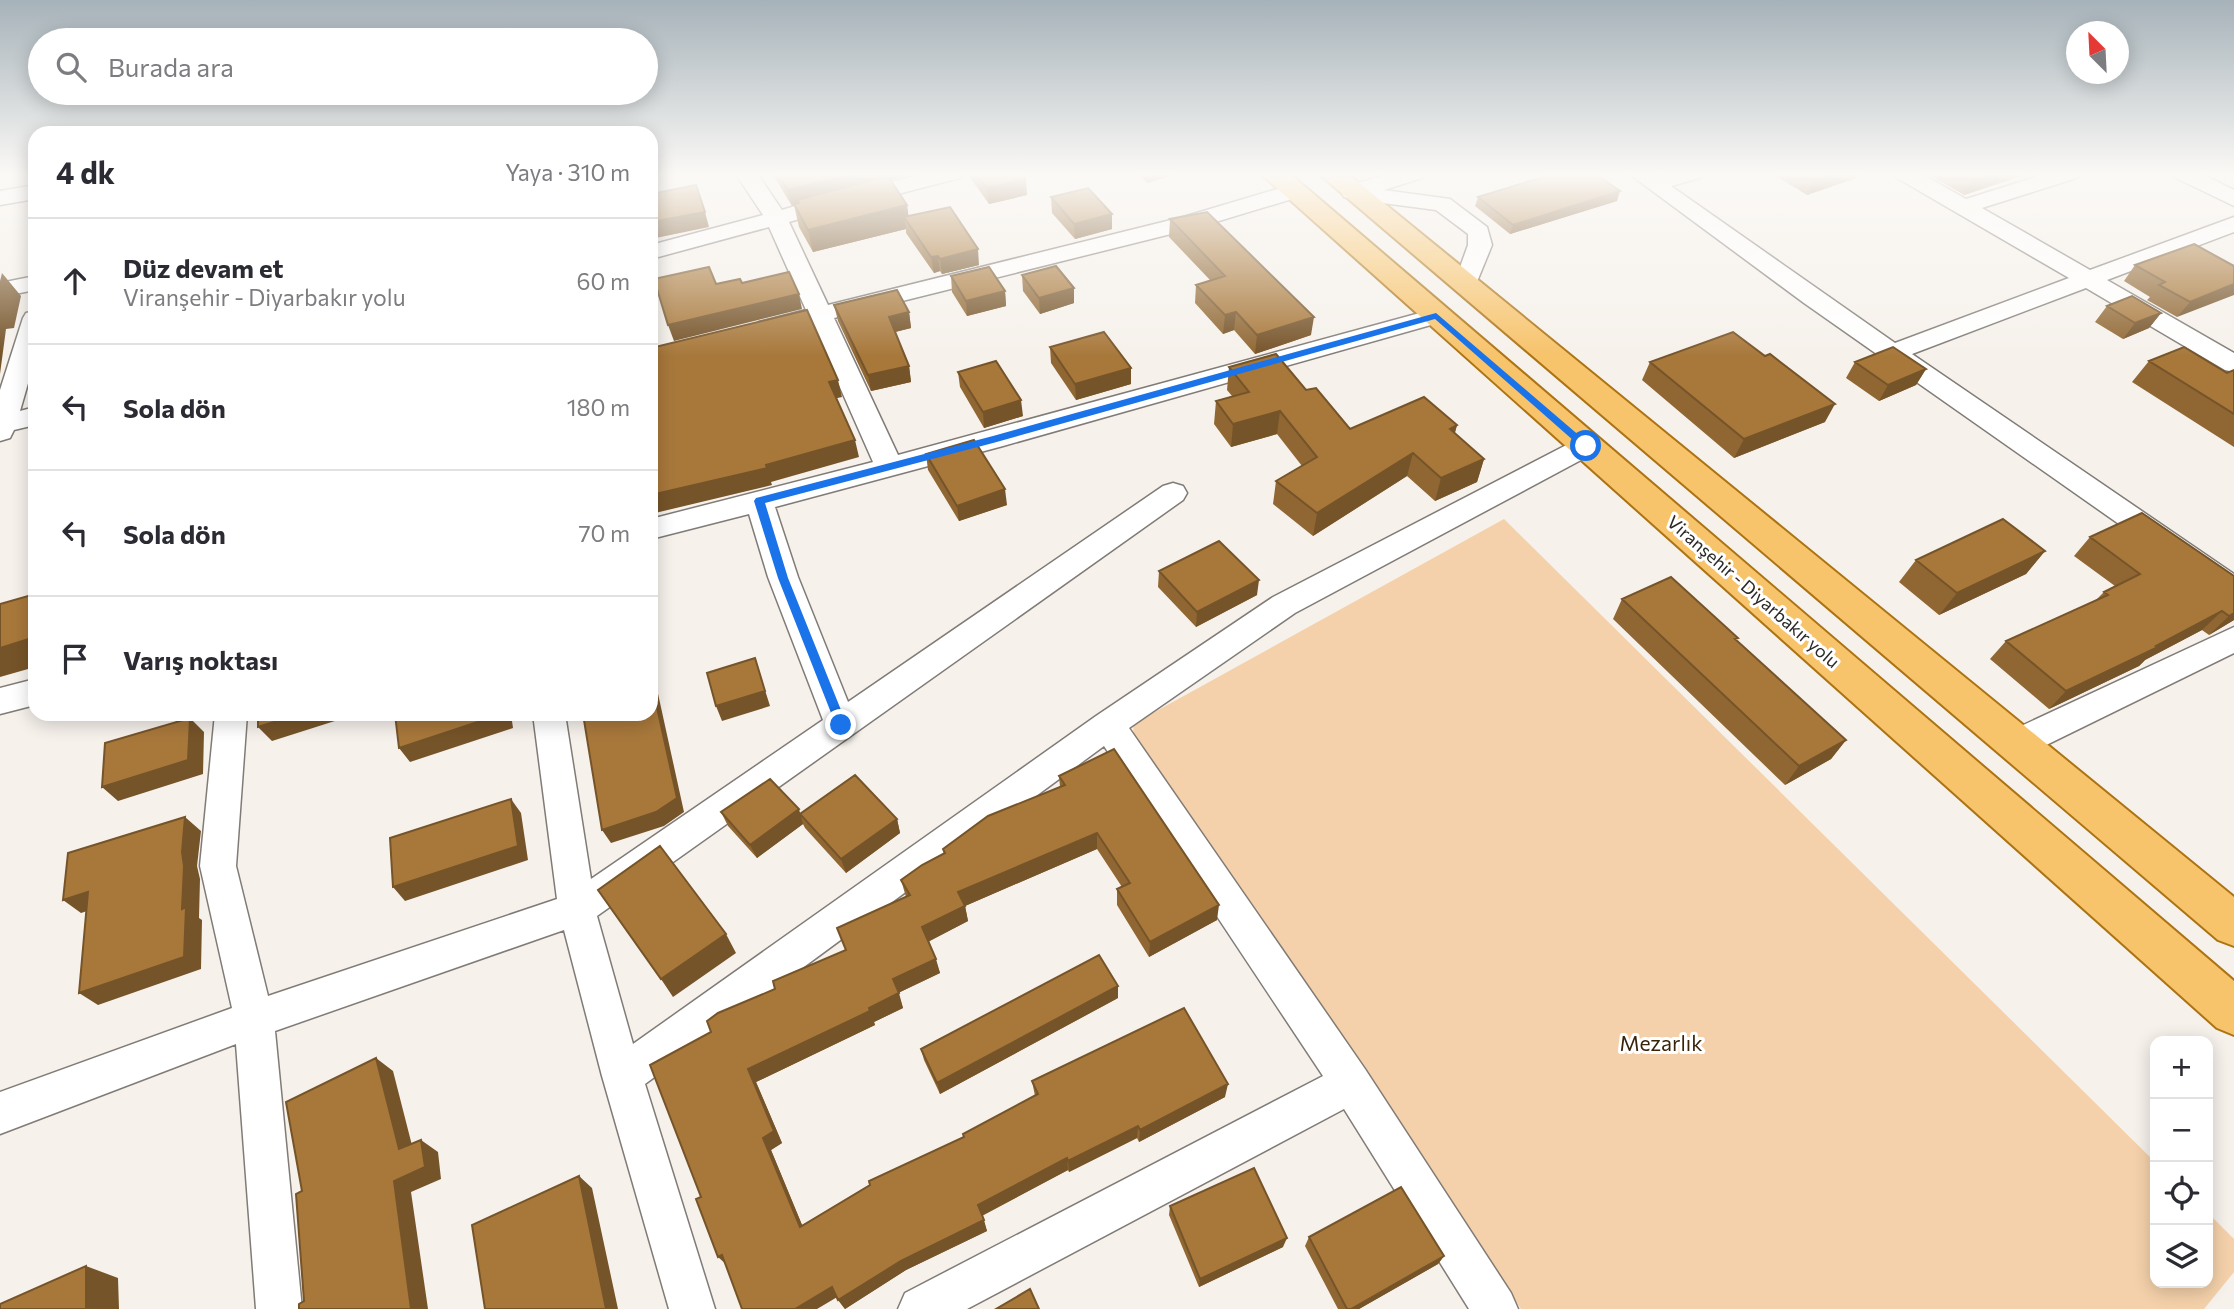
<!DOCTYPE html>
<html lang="tr">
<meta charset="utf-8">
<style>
:root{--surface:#fff;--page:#f7f7f7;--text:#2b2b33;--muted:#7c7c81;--line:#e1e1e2}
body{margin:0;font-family:Commissioner,sans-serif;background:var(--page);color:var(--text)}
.controls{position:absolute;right:21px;bottom:21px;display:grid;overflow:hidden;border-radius:14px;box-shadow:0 4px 18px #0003}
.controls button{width:63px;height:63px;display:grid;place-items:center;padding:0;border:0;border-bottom:2px solid var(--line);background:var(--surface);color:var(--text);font:35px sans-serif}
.compass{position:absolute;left:2066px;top:21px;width:63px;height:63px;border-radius:50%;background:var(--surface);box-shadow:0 4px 18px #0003;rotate:336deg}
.stop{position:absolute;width:21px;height:21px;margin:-16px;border:5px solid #1a73e8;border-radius:50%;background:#fff}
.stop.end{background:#1a73e8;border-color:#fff;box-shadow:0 2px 7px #0008}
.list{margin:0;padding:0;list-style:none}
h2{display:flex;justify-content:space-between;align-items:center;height:91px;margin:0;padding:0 28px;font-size:30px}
h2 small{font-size:23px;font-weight:400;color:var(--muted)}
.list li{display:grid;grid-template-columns:46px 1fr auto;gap:21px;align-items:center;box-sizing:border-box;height:126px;padding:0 28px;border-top:2px solid var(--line)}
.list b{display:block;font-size:26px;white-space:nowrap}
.list p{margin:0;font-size:23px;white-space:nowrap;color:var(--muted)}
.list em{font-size:23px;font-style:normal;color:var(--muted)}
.icon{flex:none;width:38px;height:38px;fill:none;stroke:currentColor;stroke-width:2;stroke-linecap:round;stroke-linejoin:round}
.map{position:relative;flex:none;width:2234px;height:1309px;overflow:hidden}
.search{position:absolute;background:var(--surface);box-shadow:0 4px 18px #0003;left:28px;top:28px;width:630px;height:77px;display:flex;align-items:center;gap:18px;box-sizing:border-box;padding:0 24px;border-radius:38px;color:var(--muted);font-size:26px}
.panel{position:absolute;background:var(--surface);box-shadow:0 4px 18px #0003;left:28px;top:126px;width:630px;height:595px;border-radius:21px}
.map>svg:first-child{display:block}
.green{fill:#f4d1aa}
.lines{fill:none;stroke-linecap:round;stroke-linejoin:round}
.minor-casing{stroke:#807b76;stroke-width:3}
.major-casing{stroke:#ac7313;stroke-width:4}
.minor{fill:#fff;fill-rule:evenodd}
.major{fill:#f7c36b;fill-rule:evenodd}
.wall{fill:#906733}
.shaded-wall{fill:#765429}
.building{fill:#a8783b;stroke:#765429;stroke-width:2}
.route{fill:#1a73e8}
.labels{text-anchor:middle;stroke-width:6;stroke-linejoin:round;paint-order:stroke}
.street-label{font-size:18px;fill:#2b2927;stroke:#fff}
.near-park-label{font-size:21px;fill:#392409;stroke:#fff}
</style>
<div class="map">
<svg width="2234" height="1309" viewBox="0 0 2234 1309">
<rect width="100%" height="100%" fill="#f6f1eb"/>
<path class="green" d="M1504,519l651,643v121h53v-70l26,26v33l-30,37h-683l-387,-572 -1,-13z"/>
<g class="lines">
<g class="minor-casing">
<path id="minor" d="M735,173h22l25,37 13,-4 8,2 3,5 -3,5 -14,4 39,83 355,-88 111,-33 8,2 3,5 -3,5 -103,31 -365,91 64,137 529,-144 9,-2 9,2 3,5 -3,5 -442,125 -228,61 23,70 50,125 315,-216 10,-3 10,3 4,7 -4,7 -586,416 36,128 463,-328 177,-119 303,-157 10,-3 10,3 4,6 -4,6 -301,161 -166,115 236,341 146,224 7,16h-49l-125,-200 -377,200h-69l7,-16 418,-217 -219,-330 -459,338 70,225h-46l-67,-233 -38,-146 -289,101 27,278h-46l-20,-265 -236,90v-42l232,-84 -32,-142 15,-152h32l-11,152 32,130 289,-97 -24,-185h32l26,165 232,-159 -55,-143 -19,-63 -98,25v-20l222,-57 -61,-138 -44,11 -9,-3 -3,-5 3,-5 47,-12 -37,-83 -118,32v-14l112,-30z
M927,173h36l-3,5 -105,27 -8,-2 -3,-5 3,-5z
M1392,173h33l-3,5 -38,12 66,9 37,28 5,18 -18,44h-16l-4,-5 14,-39v-11l-32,-24 -84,-11 -8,-2 -3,-5 3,-5z
M1628,173h25l5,3 12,-3h33l-3,5 -29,8 224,157 174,-65 -172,-100 -3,-5h26l46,26 82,-26h32l-3,5 -95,30 108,62 144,-53v15l-127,48 127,73v19l-9,-2 -139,-82 -174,66 322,220v26l-11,-3 -419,-294z
M2173,173h27l34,17v16l-58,-28z
M35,185v14l-35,6v-14z
M35,276v14l-35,7v-14z
M35,311v48l-15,52 15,-4v18l-21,5 -4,8 -10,3v-51l23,-72 3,-5z
M2234,627v26l-206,101 -12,4 -12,-4 -5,-10 5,-10z
M35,679v26l-35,9v-26z"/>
</g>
<g class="major-casing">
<path id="major" d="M1260,173h29l945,808v54l-17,-7z
M1318,173h29l887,724v49l-16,-6z"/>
</g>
<use href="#minor" class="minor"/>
<use href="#major" class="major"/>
</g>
<path class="wall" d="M772,173h144l-26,7 17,25 1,11 71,49 -37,9 -2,-3 -6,2 -28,-40v-4l-93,23 -14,-25 -5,-22 -2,1z
M967,173h54l6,22 -38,9z
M1137,173h43l-33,10z
M1771,173h88l-3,5 -49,17z
M1933,173h97l-66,22 -33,-19z
M1051,197l61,32 -37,10 -23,-26z
M1478,197l139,4 -107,33 -35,-28z
M1170,219l141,116 -56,19 -21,-24 -11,4 -28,-31 1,-18 14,-5 -41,-43z
M2135,265l99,1 -57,51 -30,-17 3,-3 -26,-16z
M1022,275l52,28 -34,11 -17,-23z
M951,276l54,15 1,15 -39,10 -15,-24z
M834,305l75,7 2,16 -16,4 14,34 2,16 -40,9 -33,-70z
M2107,306l54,7 -12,15 -26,11 -28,-17z
M1050,347l81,21v16l-55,16 -25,-37z
M1765,356l60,66 -91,36 -92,-78 8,-18z
M2149,361l78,12 7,-3v77l-102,-65z
M1855,362l71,7 -10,16 -37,16 -33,-23z
M1229,367l77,23 44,39 107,-4 -2,8 29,26 -7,23 -42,19 -28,-25 -94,60 -40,-32 3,-23 26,-15 -25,-32 -46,13 -17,-23 2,-23 16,-5 -5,-6z
M958,372l65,44 -39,12 -24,-41z
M926,454l81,51 -48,16 -31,-51z
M2090,537l144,39v44l-25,15 -7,-5 -57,30 -6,6 -90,43 -59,-50 16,-18 90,-41 8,-8 11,-6 -41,-30z
M2045,551l-19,23 -87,41 -40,-33 17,-22z
M1159,571l98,24 -61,32 -38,-40z
M1622,599l224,141 -15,19 -46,26 -172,-166z
M1059,776l158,144 -68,37 -32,-52v-16l5,-2 -25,-38 -132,57 3,15 -39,20 11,32 -42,20 5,15 -29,14 1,3 -119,57 26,61 -11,7 31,75 162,-88 71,-41 -3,-15 193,16 -86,45 -2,-4 -68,34 -1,-2 -86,46 5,15 -81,39 -61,39 -9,-12 -135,-100 10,-165 64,-43 71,-39 60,-53 -5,-17 43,-26 -1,-5 117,-62z
M721,812l80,1 96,6 3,14 -54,40 -41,-45 -2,-4 -46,34 -29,-32z
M1118,998l-178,96 -16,-34 -3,-11z
M1170,1206l113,41 -84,40 -30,-72z
M1309,1237l135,19 -6,8 -79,45h-21l-33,-63z"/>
<path class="shaded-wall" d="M856,173h60l-117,31 -2,-4 1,4 -6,2 -4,-16z
M1081,173h13l-13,3z
M1147,173h33l-33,10z
M1835,173h24l-3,5 -49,17 7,-15z
M1996,173h34l-66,22 9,-15z
M1026,179l1,16 -38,9 -2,-16z
M1620,191l-3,10 -107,33 3,-9z
M907,205l3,21 -6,-9 2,12 -93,23 -5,-22z
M705,212l4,15 -58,12v-17z
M1112,214v15l-37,10 -1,-15z
M978,249l1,16 -37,9 -2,-15z
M938,256l2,15 -6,2 -3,-16z
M2,273l19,23 -7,32 -8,1 -6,45v-93z
M2234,284v11l-57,22 13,-15z
M1074,288v15l-34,11 -1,-16z
M1005,291l1,15 -39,10 -1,-15z
M799,294l3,15 -128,32 -6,-16z
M909,312l2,16 -20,5 -2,-16z
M1236,312l-2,18 -11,4 2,-19z
M2161,313l-12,15 -26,11 12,-16z
M1314,317l-3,18 -56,19 2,-19z
M909,366l2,16 -40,9 -3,-16z
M1131,368v16l-55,16 -1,-16z
M1926,369l-10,16 -37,16 9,-16z
M838,380l4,17 -9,2 -4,-17z
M1021,400l2,16 -39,12 -1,-16z
M1835,404l-10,18 -91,36 10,-19z
M1280,411l-3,23 -46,13 2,-23z
M1457,425l-7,23v-19z
M855,440l4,17 -88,25 1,3 -121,29v-19z
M1413,453l-6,23 -94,60 4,-23z
M1484,459l-7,23 -42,19 6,-23z
M1005,489l2,16 -48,16 -2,-15z
M2045,551l-19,23 -87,41 18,-22z
M1259,580l-2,15 -61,32 1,-15z
M2222,611l-20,19 -57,30 -6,6 -90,43 17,-18 90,-45z
M2234,613v7l-25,15 20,-19z
M35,637v30l-35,10v-29z
M755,658l15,48 -48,15 -6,-15z
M651,667l2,4 31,141 -20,14 -53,17 -9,-13 49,-150z
M299,714h38l1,6 -66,21 -14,-14z
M502,714h9l2,14 -103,34 -11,-14z
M190,718l14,14 -1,42 -85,27 -16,-14z
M1846,740l-15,19 -46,26 14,-19z
M511,799l10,14 7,47 -123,41 -12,-14z
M799,809l4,15 -46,34 -7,-13z
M185,817l16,14 -4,35 3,13 -1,39 3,2 -1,49 -103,36 -19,-12 103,-84v-57z
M897,819l3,14 -54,40 -5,-14z
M1097,833v16l-132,57 3,15 -42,22 -4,-16 36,-35z
M88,892l18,13 -25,8 -18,-13z
M1219,905l-2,15 -68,37 1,-15z
M726,934l10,19 -63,44 -12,-18z
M936,959l4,14 -42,20 -5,-14z
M1118,986v12l-178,96 -3,-11z
M899,993l4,15 -29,14 1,3 -119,57 26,61 -11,7 36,87 -7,-10 -37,-89 -15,-69z
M376,1058l17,13 23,90 -17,-12z
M1228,1084l-3,13 -86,45 1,-12z
M1138,1126l-1,12 -68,34 -1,-11z
M421,1140l17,12 3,27 -30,13 17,117h-17l-17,-128z
M1067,1158l1,12 -87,46 -3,-11z
M579,1176l13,12 26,121h-12z
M984,1220l3,11 -81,39 -61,39 -7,-9 63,-39z
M1287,1238l-4,9 -84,40 1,-8z
M722,1255l6,11 -10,-9z
M1444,1256l-6,8 -79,45h-8z
M86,1266l32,12 1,31h-33z
M832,1287l7,9 -22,13h-22z"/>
<path class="building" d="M777,173h79l-68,17z
M976,173h45l5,6 -39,9z
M1556,173h38l26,18 -107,34 -35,-28z
M1803,173h32l-21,7z
M1959,173h37l-23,7z
M888,176l19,29 -99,25 -14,-26 5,-1 -2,-3z
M696,185l9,27 -54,10v-28z
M1088,188l24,26 -38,10 -23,-27z
M950,207l28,42 -38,10 -2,-3 -7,1 -27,-40z
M1207,212l107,105 -57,18 -21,-23 -11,3 -29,-30 29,-9 -55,-57z
M2194,244l40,22v18l-44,18 -31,-17 6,-3 -30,-17z
M1056,266l18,22 -35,10 -17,-23z
M709,267l7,17 24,-5 2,4 47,-11 10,22 -131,31 -14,-46z
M989,267l16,24 -39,10 -15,-25z
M897,290l12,22 -20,5 20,49 -41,9 -34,-70z
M2132,296l29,17 -26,10 -28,-17z
M807,310l31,70 -9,2 26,58 -89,25 1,3 -116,27v-147z
M1104,332l27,36 -56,16 -25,-37z
M1733,332l32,24 5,-2 65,50 -91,35 -94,-77z
M1893,347l33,22 -38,16 -33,-23z
M2184,347l43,26 7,-3v44l-85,-53z
M1276,354l30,36 10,-2 34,41 74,-32 33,28 -7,4 34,30 -43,19 -28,-25 -96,60 -41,-32 41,-24 -37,-46 -47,13 -17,-23 33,-9 -20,-25z
M996,361l25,39 -38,12 -25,-40z
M974,440l31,49 -48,17 -31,-52z
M2142,513l92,63v37l-5,3 -7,-5 -66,35 2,1 -92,44 -60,-50 102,-46 -4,-3 36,-18 -50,-37z
M2003,519l42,32 -88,42 -41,-33z
M1219,541l40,39 -62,32 -38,-41z
M1671,577l67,61 -3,1 111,101 -47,26 -177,-167z
M35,594v43l-35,11v-44z
M755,658l10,33 -49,15 -9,-33z
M651,680l26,118 -21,14 -54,18 -19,-116h68z
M258,714h41l-41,13z
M395,714h107l-103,34z
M190,718l-2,42 -86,27 3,-44z
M1114,749l105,156 -69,37 -33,-53 13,-6 -33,-50 -139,59 7,14 -43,21 14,32 -43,20 6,14 -30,15 1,3 -122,58 26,62 -11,7 37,89 70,-42 -1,-4 95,-44 -1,-3 75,-40 -6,-13 152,-73 44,76 -88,46 -2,-4 -70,35 -1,-3 -89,47 6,15 -83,41 -63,39 -6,-13 -37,22h-53l-20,-54 -4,2 -22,-58 5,-2 -51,-132 61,-33 -4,-11 11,-8 57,-24 -2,-8 73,-31 -9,-22 73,-33 -9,-15 21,-15 23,-12 -2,-4 45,-33 77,-31 -6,-9z
M855,775l42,44 -56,40 -41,-45z
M770,779l29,30 -49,36 -29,-33z
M511,799l7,47 -125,41 -3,-49z
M185,817l-3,35 2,14 -2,43 4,-2 -2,50 -105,36 9,-101 -25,8 5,-47z
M660,846l66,88 -65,45 -63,-89z
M1099,955l19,31 -181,97 -16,-34z
M376,1058l23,91 22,-9 4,27 -31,14 17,128h-112v-5l5,-3 -8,-107 6,-3 -16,-89z
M1254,1168l33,70 -87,41 -30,-73z
M579,1176l27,133h-121l-13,-84z
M1401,1187l43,69 -93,53h-4l-38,-72z
M86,1266v43h-86v-5z
M1030,1289l9,20h-43z"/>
<linearGradient id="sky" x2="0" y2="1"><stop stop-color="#a6b2b9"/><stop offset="0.49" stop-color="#fbf9f6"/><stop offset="1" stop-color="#fbf9f6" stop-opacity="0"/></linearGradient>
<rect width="2234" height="356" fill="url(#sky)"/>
<path class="route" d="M1436,313l153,131v4h-7l-147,-129 -442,124 -228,60 23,75 59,147 -6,5 -4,-2 -59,-150 -24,-77 2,-3 237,-62z"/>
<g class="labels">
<g class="street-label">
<text transform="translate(1753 592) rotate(41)" y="6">Viranşehir - Diyarbakır yolu</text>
</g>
<g class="near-park-label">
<text x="1661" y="1051">Mezarlık</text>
</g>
</g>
</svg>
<div class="controls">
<button>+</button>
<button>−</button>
<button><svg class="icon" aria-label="locate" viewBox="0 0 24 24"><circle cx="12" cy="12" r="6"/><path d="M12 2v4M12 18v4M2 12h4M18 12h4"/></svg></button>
<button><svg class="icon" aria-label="layers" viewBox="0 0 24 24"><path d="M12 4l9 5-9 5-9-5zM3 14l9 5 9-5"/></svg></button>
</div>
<svg class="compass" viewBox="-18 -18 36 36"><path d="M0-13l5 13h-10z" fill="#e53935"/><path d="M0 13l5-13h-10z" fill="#7c7c81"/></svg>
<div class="stop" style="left:1586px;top:446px"></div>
<div class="stop end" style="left:841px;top:725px"></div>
<div class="search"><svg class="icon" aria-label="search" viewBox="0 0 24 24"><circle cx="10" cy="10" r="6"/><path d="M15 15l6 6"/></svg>Burada ara</div>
<section class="panel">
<h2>4 dk<small>Yaya · 310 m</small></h2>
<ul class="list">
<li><svg class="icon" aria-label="ahead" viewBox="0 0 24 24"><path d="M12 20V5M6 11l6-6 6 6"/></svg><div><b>Düz devam et</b><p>Viranşehir - Diyarbakır yolu</p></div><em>60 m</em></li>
<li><svg class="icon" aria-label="left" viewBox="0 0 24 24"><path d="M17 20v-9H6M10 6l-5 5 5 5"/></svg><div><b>Sola dön</b></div><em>180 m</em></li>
<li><svg class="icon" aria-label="left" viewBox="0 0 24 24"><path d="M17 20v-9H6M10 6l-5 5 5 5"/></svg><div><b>Sola dön</b></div><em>70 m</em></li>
<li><svg class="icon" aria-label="arrive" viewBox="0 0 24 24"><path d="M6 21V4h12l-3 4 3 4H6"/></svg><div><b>Varış noktası</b></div></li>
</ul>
</section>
</div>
